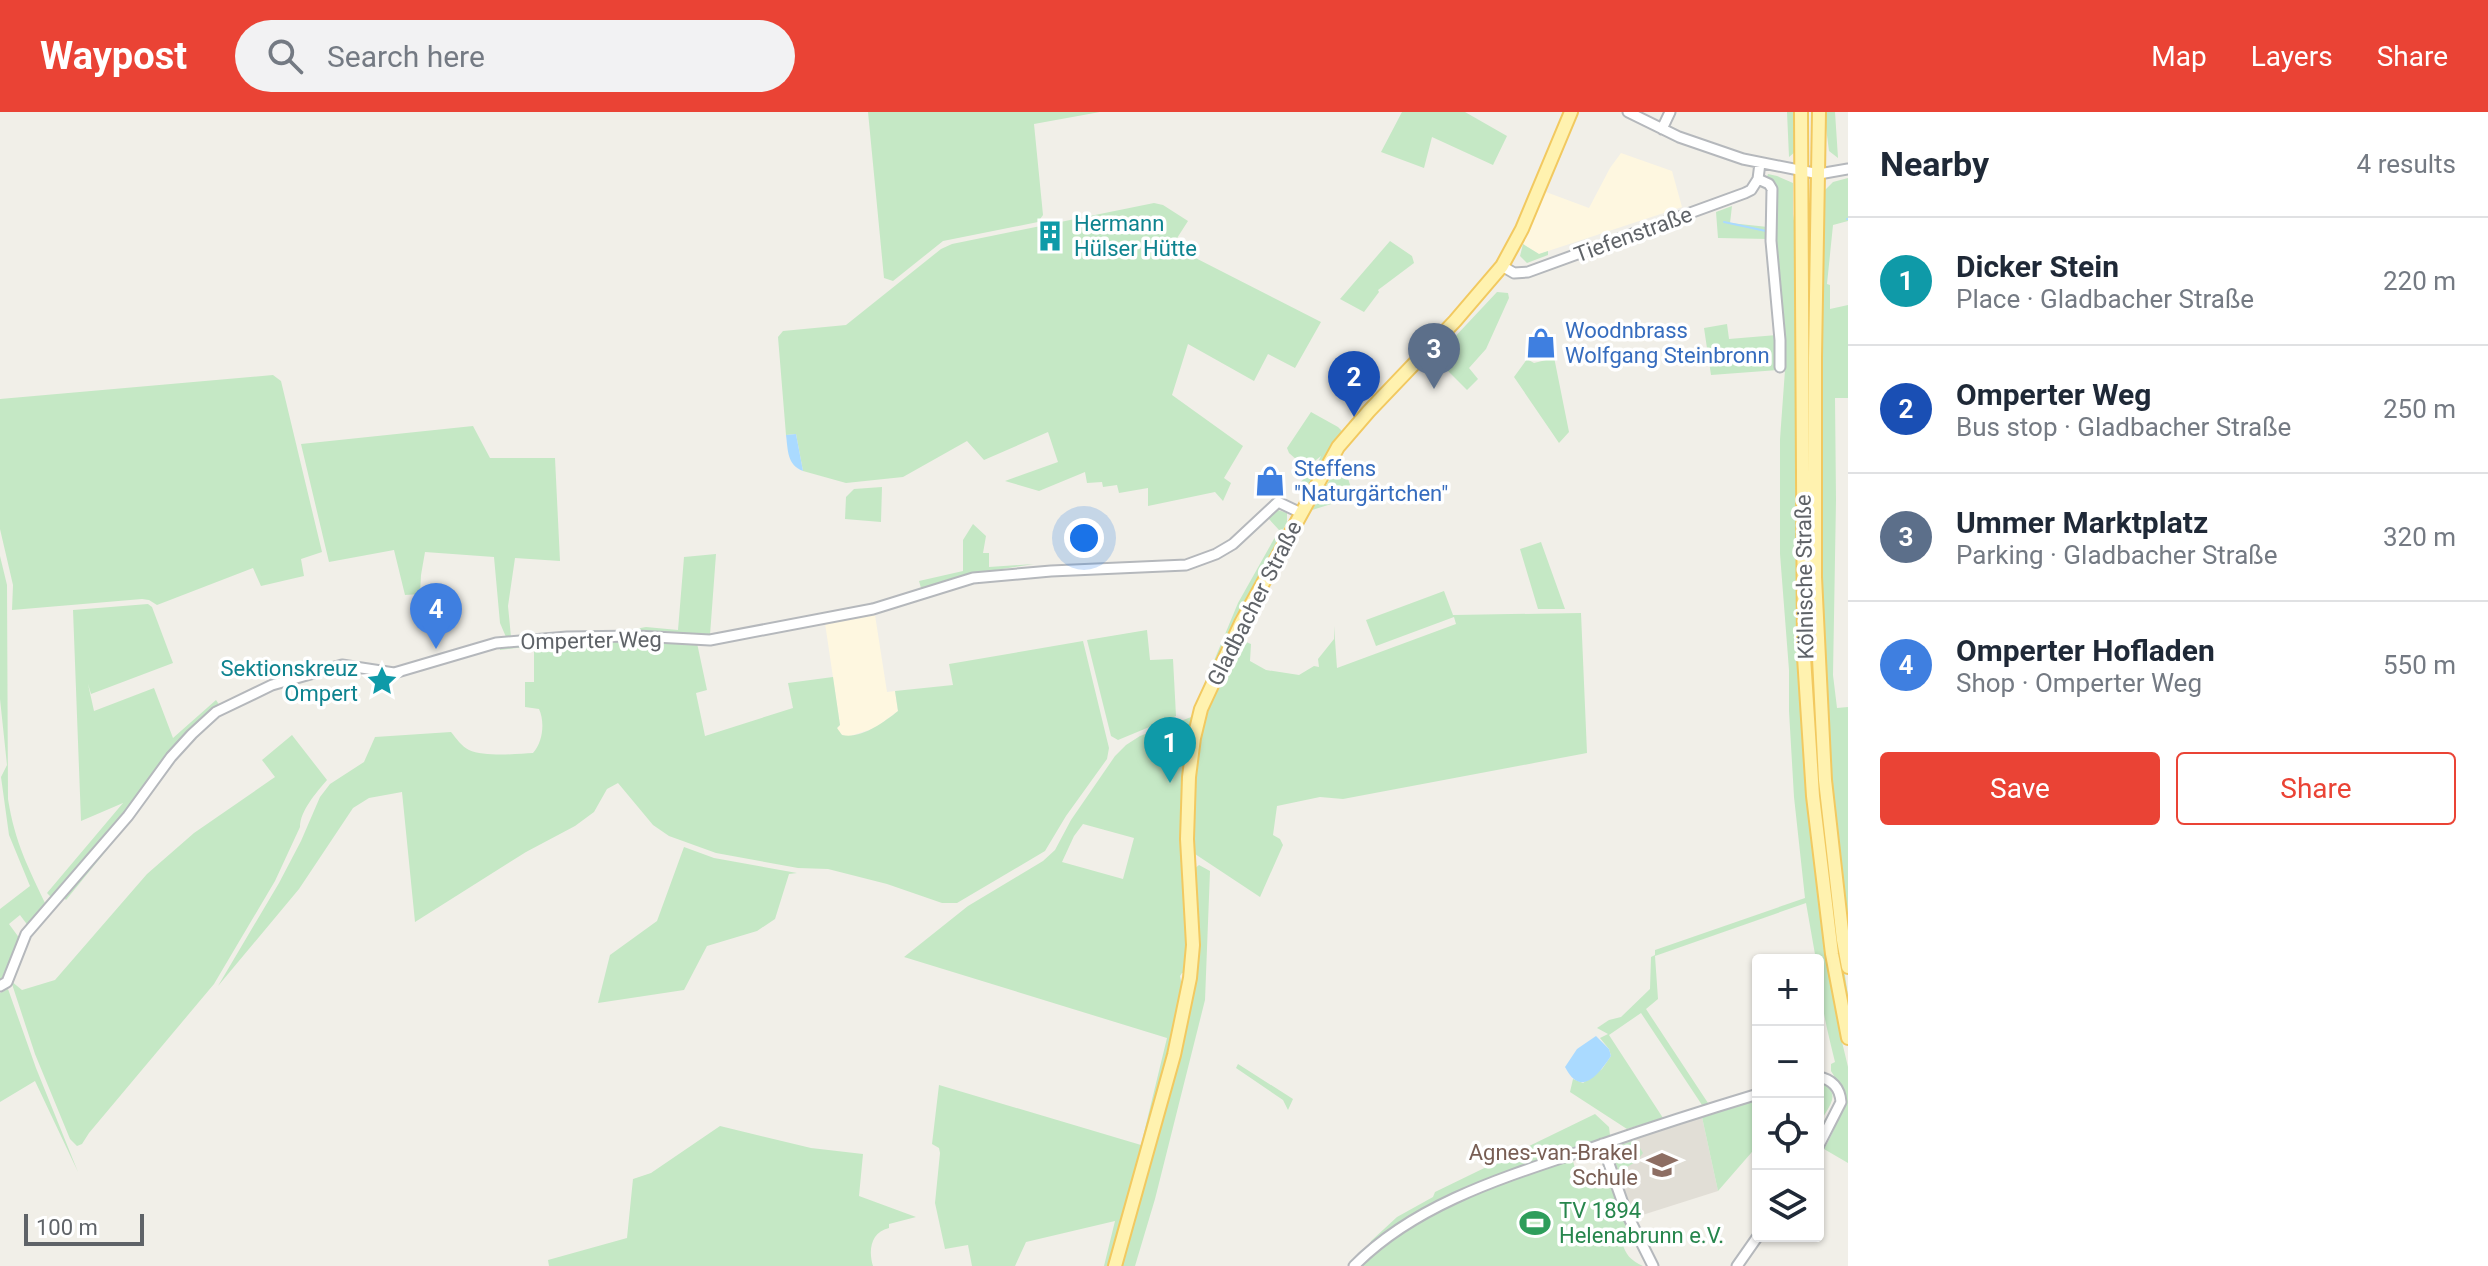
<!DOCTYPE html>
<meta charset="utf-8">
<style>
:root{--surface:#fff;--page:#f2f2f3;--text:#1f2937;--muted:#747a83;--line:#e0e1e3;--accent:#ea4335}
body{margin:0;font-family:Roboto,sans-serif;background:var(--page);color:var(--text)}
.controls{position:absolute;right:24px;bottom:24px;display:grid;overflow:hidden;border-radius:8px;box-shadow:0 2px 6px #0004}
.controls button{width:72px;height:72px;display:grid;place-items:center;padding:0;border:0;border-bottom:2px solid var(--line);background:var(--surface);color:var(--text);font:40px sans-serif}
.scale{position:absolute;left:24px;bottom:20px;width:120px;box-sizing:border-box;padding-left:8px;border:4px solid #5f6368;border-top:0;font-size:22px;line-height:28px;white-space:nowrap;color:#5f6368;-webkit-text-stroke:6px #fff;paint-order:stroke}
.you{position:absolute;left:1084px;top:426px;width:28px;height:28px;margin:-20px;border:6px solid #fff;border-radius:50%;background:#1a73e8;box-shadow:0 0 0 12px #1a73e833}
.badge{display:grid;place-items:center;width:52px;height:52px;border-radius:50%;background:var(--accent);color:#fff;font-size:26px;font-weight:700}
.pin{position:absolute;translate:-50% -66px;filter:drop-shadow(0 2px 4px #0008)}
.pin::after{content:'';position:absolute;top:42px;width:28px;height:24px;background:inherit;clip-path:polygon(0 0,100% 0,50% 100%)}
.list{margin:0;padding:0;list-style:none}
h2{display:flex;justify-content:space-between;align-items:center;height:104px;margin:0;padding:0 32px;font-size:34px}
h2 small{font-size:26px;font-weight:400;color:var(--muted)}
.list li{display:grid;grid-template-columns:52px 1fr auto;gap:24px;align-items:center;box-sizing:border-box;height:128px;padding:0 32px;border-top:2px solid var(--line)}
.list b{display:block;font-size:30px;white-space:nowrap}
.list p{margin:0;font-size:26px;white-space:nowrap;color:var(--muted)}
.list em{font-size:26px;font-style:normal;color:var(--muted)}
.actions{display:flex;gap:16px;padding:24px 32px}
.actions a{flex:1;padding:18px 0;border:2px solid var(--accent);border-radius:8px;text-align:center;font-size:28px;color:var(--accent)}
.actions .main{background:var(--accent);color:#fff}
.icon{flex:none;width:44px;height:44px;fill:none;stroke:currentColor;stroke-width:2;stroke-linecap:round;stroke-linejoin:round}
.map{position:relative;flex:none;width:1848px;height:1154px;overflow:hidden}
header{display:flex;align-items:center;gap:48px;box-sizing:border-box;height:112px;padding:0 40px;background:var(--accent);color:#fff}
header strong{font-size:38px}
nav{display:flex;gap:44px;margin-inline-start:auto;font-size:28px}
.search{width:560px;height:72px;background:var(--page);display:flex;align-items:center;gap:20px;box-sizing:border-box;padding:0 28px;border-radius:44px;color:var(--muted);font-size:30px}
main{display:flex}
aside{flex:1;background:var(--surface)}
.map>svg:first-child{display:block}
.commercial{fill:#fef7e0}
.education{fill:#e1ded6}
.green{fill:#c5e8c5;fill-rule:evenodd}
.water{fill:#aadaff}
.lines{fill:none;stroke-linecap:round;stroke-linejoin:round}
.stream{stroke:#aadaff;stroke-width:2}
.minor-casing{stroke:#b5b8bc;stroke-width:13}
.major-casing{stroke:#f2c960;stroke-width:16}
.minor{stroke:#fff;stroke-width:9}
.major{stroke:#fff2af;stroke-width:12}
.labels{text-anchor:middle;stroke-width:7;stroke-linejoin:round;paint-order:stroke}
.culture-label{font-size:22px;fill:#0d838f;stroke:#fff;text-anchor:start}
.street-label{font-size:22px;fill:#5f6368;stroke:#fff}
.shop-label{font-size:22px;fill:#366cbe;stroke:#fff;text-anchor:start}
.education-label{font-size:22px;fill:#785e54;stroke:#fff;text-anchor:end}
.leisure-label{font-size:22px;fill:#27864d;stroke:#fff;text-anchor:start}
</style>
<header>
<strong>Waypost</strong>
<div class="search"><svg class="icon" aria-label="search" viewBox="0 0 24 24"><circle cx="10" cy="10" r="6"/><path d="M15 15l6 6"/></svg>Search here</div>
<nav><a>Map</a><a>Layers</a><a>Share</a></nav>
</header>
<main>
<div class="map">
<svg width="1848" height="1154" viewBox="0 0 1848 1154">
<rect width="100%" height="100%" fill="#f1efe8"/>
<path class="commercial" d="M1621,41l51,18 10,36 -143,47 -16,-10 23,-52 43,16 21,-40z
M875,503l12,77 8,-1 3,20 -23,17 -28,9 -8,-4 -2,-5 3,-3 -15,-102z"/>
<path class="education" d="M1702,1005l16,74 -85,27 -27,-71z"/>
<path class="green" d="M868,0h232l-66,12 9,91 -5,7 -95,19 -50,40 -9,-3z
M1402,0h63l42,24 -14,29 -61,-28 -8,31 -43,-16z
M1787,0h10l-2,40 -6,5z
M1824,0h11l3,46 -9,-7z
M1768,62l9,2 16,7v31l3,20 2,417 9,140 11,106 20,128 10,42v96l-24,-14c16,-28 24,-52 7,-78v-7l4,-2c-8,-33 -17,-68 -17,-102h-2l-10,-57 -151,53 3,43 -12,10 62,94 -6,2 -61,-92 -32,22 54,83 -36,11 -57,-37 3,-13 10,4 19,-14 9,-13 -2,-7 -9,-11 8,-4 -11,-6 12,-8 12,-3 29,-28 1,-32 4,-2v-5l150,-52 -11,-101 -5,-86v-41l-9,-116v-115l5,-69h-2l-10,-131 2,-45 -9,-15z
M1848,66v43l-15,4 -6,59 3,1v24l18,-4v93h-13l1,102 -3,175 4,33 11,-1v220l-14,-107 -6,-69 -5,-123 -3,-319 4,-118 9,-9z
M1807,77h2l2,446 3,87 14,143 20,130v17c-53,-271 -41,-548 -41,-823z
M1154,91l9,2 25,16 -16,25 149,76 -26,46 -27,-14 -14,27 -66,-37 -16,51 71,51 -19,32 7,5 -8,18 -8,-9 -67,14v-18l-29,5 -2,-8 -14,2 -1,-5 -15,1 -2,-11 -46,19 -34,-10 53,-19 -10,-30 -64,28 -17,-19 -64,36 -57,6 -43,-12 -7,-37 -10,1 -8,-98 5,-6 63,-6 95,-76 11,-5z
M1732,94l-2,17 38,4v12l-50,-1 -2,-26z
M1390,129l22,15 2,7 -36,27 1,2 -15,20 -24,-13z
M1523,132l16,10 9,-3v4l-21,8 -7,-7z
M1497,180l11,1 1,5 -23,51 -17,19 9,11 -11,11 -32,-32z
M1727,212l2,15 48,-4 1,35 -67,5 -7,-47z
M1552,235l17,85 -10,11 -45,-66 13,-18 7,4 12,-3z
M273,263l8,6 41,171 -21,7 3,17 -43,10 -8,-18 -96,37 -8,-5 -7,-1 -130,11 1,-25 -13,-56v-130z
M1311,300l27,15 6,6 -14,16 -25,42 -5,2 -4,-2v-5l18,-16 7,-14 -15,12 -17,-15 -2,-5z
M473,314l17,32h65l5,103 -45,-3 -7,48 3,31h-5l-6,-14 -6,-66 -69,-5 -4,23 -1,19 -15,1 -11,-45 -65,12 -28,-118z
M1342,348l12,37 -42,13 26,-45z
M882,375l-1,35 -36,-3 1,-22 8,-8z
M1278,398l9,3v9l-62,119 -24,59 -5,4 42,-101 41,-73 -11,-12z
M973,412l13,12 -3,17h6v14l45,-3 -70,11 -43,13 -2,-7 44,-10v-31z
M1541,430l24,67h-27l-18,-60z
M716,442l-6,81 -51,-1 -24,-5 11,-2 32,3 6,-73z
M0,444l7,29 1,214c7,44 20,68 39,108l-18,20 -9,-12 -11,9 11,15 -20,43v-73l30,-23 -21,-51 -8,-58 6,-12 -7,-66z
M1444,479l9,24 128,-2 6,140 -244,46 -23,-2 -43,9 -4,29 7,4 3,6 -23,52 -68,-45c0,-49 0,-98 15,-146 11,-33 30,-64 44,-95l4,2 -14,27 10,4 -1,17 16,9 33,5 15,-9 5,1 -1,-8 16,-20v-13l3,42 119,-44 -2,-7 -78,29 -10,-26z
M148,492l4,3 21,56 -82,31 -3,-10 6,27 60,-23 19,50 43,-38 4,6 -166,194 -7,-7 76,-90 -42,18 -8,-211z
M1147,518l3,30 23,-1 3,57 -58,24 -7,-4 -24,-96z
M600,526l97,5 10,47 -11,3 9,43 88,-28 -5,-25 45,-6 7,48 -3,3 5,7c19,4 41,-12 56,-24l-3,-20 58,-6 -4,-21 134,-23 26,107 -2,11 -41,57 -21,35 -88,52h-15l-55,-19 -59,-15 -30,-1 -82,-15 -47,-17 -16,-11 -35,-42 -11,6 -13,23 -19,14 -49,26 -111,70 -13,-130 -33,6 -16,10 -54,81 -81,97 61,-103 22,-42 19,-44 10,-13 34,-22 11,-25 76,-5c5,6 11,15 18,18 15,7 48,4 64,3 10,-11 12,-31 6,-44l-14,-2v-25h9v-36l-34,4v-3z
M254,584l2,2 -32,15 -22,18 -25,27 -45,61 -66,81 -4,-4 110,-136 40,-41z
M1194,604l-8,257h-4l-2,3 3,14 -7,37 -33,125 -4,1 -2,8 3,3 -30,102h-6l11,-45 -89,21 -11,24h-43l-4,-21 -23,4 -10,-46 5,-50 -1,-5 -7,-4 7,-59 202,60 26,-107 -263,-81 64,-51 75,-45 12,-11 16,-30 44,-64 11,-11 14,-9zM1083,712l51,14 -11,41 -61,-17 12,-26z
M292,623l35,45c-11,13 -27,31 -27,47l-25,54 -61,103 -125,149 -7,11 -5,2 -7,-7 -35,-85 -24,-73 11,9 33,-10 92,-106 47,-41 81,-56 -13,-17z
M684,735l30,11 83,15 -8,1 -14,45 -18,12 -50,15 -23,44 -86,13 12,-48 47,-34z
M1199,753l11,6 -5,129 -50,199 -20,67h-13l60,-227 12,-170z
M8,877l28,79 42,104 -43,-91 -35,21v-109z
M1238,952l55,35 -5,11 -5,-10 -47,-32z
M1818,970c30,11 5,29 0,46z
M1758,988v45l-40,46 -16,-74z
M1595,1002l14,13 1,8 -3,3 -143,53 -67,34 -27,20 1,-4 26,-24 36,-20 2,-5z
M720,1014l91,22 52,6 -4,42 57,21 -27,7v4c-18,4 -21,22 -16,38h-324l-1,-6 79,-22 6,-59 18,-6z
M1635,1028l8,13 -6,8 -18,11 -9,-23z
M1572,1046l6,20 7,-2 3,10 22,-7 20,50 -8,13c3,12 9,19 21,24h-285l55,-42 94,-44z"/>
<path class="water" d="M796,322l7,37c-16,-6 -15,-21 -17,-36z
M1596,924l13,13 2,7c-13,19 -30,42 -46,11l12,-18z"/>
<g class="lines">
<path class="stream" d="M1847,107h1
M1724,110l42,9"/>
<g class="minor-casing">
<path id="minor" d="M1628,0l51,25 64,22 76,15 29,-5
M1662,17l8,-17
M1758,67l11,5 3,5 -1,52 9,99v27
M1502,154l12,7 14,-1 217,-79 6,-3 7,-11 2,-16
M0,874l7,-4 19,-48 102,-118 43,-59 21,-23 24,-22 56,-27 70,-20 52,8 102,-30 71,-6 70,-1 73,4 163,-31 100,-31 78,-7 135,-6 30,-11 17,-10 45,-42 23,11
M1818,965c14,2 22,11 23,25l-23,45
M1602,1032l24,68 27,54
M1354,1154c65,-66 161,-92 246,-121 52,-18 105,-35 158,-51
M1737,1154l21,-30"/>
</g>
<g class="major-casing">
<path id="major" d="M1801,0l3,545 9,139 19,158 16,84
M1819,0l-4,246v219l10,203 18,160 5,27
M1115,1154l59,-211 16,-77 3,-33 -6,-106 2,-62 5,-39 7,-29 40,-86 97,-176 31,-36 86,-90 47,-55 20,-37 49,-117"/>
</g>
<use href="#minor" class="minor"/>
<use href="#major" class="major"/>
</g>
<defs>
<g id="building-bare" transform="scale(2.4)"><path d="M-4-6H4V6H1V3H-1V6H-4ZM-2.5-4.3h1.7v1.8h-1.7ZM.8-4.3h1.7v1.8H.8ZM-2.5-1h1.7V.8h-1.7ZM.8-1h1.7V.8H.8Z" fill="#0f9aa8" stroke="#fff" stroke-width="2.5" paint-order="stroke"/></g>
<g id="shop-bare" transform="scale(2.4)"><path d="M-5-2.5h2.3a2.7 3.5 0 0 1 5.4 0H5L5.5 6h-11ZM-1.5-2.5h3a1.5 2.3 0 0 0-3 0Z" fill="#3f7fe0" stroke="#fff" stroke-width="2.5" paint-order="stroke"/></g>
<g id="sight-bare" transform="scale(2.4)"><path d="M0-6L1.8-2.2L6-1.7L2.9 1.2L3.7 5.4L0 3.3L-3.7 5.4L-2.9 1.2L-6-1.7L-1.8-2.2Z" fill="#0f9aa8" stroke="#fff" stroke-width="2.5" paint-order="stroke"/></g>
<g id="school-bare" transform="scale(2.4)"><path d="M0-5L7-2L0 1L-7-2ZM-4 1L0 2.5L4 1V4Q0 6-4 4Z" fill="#8d6e63" stroke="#fff" stroke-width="2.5" paint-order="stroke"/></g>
<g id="stadium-bare" transform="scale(2.4)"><path d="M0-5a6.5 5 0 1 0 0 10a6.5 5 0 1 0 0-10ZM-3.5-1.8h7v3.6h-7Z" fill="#2e9e5b" stroke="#fff" stroke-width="2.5" paint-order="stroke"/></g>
</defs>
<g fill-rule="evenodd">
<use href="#building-bare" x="1050" y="124"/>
<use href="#shop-bare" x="1541" y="231"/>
<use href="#shop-bare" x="1270" y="369"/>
<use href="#sight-bare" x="382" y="569"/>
<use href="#school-bare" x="1662" y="1053"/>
<use href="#stadium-bare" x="1535" y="1111"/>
</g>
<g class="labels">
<g class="culture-label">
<text x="1074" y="119">Hermann<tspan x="1074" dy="25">Hülser Hütte</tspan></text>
<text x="358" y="564" text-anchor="end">Sektionskreuz<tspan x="358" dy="25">Ompert</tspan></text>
</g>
<g class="street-label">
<text transform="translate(1633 122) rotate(-20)" y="8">Tiefenstraße</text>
<text transform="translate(1804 465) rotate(-91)" y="8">Kölnische Straße</text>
<text transform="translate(1254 491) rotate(-63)" y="8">Gladbacher Straße</text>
<text transform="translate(591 528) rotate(-1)" y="8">Omperter Weg</text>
</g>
<g class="shop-label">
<text x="1565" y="226">Woodnbrass<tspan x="1565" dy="25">Wolfgang Steinbronn</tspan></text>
<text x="1294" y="364">Steffens<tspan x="1294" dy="25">"Naturgärtchen"</tspan></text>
</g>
<g class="education-label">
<text x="1638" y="1048">Agnes-van-Brakel<tspan x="1638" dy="25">Schule</tspan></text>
</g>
<g class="leisure-label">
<text x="1559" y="1106">TV 1894<tspan x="1559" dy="25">Helenabrunn e.V.</tspan></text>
</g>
</g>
</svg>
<div class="controls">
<button>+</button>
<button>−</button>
<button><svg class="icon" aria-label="locate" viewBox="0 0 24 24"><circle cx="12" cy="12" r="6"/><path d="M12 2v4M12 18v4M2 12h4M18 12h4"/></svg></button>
<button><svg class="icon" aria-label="layers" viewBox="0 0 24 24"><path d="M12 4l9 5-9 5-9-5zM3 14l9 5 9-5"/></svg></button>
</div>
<div class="scale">100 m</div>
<div class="you"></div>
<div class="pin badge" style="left:1170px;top:671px;background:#0f9aa8">1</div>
<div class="pin badge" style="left:1354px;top:305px;background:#1a4fb4">2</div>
<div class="pin badge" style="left:1434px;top:277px;background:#5c6f8a">3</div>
<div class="pin badge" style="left:436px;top:537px;background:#3f7fe0">4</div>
</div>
<aside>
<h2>Nearby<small>4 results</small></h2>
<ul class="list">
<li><span class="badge" style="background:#0f9aa8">1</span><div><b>Dicker Stein</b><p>Place · Gladbacher Straße</p></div><em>220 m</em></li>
<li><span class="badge" style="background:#1a4fb4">2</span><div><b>Omperter Weg</b><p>Bus stop · Gladbacher Straße</p></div><em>250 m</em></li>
<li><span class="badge" style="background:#5c6f8a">3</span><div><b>Ummer Marktplatz</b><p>Parking · Gladbacher Straße</p></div><em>320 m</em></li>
<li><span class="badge" style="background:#3f7fe0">4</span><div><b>Omperter Hofladen</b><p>Shop · Omperter Weg</p></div><em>550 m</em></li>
</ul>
<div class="actions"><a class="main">Save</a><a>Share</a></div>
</aside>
</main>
